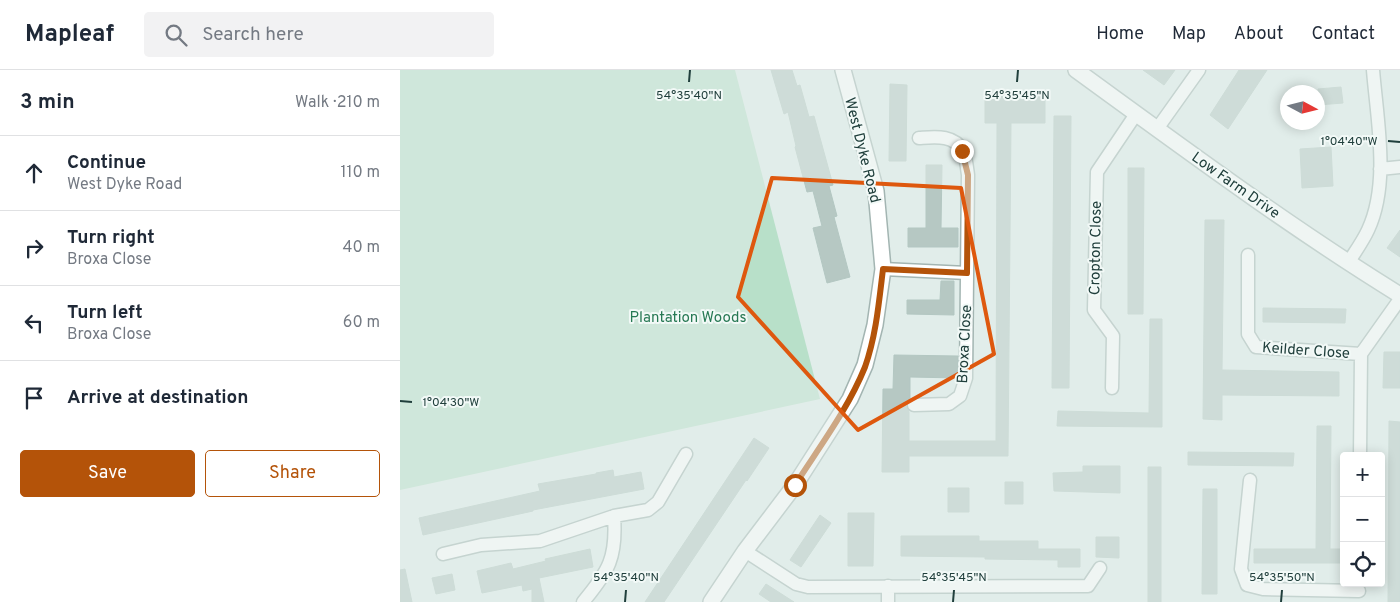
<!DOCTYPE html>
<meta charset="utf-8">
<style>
:root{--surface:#fff;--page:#f2f2f3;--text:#1f2937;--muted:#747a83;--line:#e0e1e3;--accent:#b45309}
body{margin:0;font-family:Overpass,sans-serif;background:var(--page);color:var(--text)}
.controls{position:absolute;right:15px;bottom:15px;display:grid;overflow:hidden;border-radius:5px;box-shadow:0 2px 12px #0003}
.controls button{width:45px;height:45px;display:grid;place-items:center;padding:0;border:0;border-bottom:1px solid var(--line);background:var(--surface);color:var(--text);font:25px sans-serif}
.compass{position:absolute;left:880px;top:15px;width:45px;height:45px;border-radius:50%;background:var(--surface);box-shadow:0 2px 12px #0003;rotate:97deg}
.stop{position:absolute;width:15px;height:15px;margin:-11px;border:4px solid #b45309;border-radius:50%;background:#fff}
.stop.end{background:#b45309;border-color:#fff;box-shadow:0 1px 5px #0008}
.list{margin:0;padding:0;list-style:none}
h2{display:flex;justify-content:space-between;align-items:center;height:65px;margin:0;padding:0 20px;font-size:21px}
h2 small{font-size:16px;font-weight:400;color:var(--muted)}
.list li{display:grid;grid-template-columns:32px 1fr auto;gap:15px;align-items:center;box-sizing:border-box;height:75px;padding:0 20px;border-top:1px solid var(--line)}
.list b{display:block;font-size:19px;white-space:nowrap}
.list p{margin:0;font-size:16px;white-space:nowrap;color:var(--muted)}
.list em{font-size:16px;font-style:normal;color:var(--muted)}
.actions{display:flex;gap:10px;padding:15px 20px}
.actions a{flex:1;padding:11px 0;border:1px solid var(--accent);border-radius:5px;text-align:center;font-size:18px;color:var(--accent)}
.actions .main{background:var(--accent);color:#fff}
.icon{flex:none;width:28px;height:28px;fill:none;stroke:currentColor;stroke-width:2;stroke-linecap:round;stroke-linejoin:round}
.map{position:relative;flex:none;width:1000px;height:532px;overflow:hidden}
header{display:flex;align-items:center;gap:30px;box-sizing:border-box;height:70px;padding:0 25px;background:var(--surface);border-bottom:1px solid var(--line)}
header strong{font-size:24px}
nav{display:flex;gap:28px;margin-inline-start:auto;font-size:18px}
.search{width:350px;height:45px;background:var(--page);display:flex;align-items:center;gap:12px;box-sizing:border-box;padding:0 18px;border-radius:5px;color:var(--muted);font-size:19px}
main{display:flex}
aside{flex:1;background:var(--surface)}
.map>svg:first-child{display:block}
.green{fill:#b8e0c9}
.building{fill:#b6c8c3;stroke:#b3c7c2}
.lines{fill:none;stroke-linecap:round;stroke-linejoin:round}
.minor-casing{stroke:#a3b5b2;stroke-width:15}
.tertiary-casing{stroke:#a3b5b2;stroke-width:18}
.minor{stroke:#fff;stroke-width:12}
.tertiary{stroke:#fff;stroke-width:15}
.route{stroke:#b45309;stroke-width:6}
.marked{fill:none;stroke:#de580e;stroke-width:4;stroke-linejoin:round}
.ticks{fill:none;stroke:#203f3c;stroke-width:2}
.labels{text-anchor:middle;stroke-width:4;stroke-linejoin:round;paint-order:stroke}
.street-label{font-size:15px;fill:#203f3c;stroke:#f2f9f7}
.park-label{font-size:15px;fill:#277954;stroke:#f2f9f7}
.ticks-label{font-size:12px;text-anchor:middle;fill:#203f3c;stroke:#f2f9f7;stroke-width:4;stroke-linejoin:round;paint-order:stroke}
</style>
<header>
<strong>Mapleaf</strong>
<div class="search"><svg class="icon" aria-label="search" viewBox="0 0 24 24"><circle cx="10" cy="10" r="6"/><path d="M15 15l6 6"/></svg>Search here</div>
<nav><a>Home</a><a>Map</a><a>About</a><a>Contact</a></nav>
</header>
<main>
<aside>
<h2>3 min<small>Walk · 210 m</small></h2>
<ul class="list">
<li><svg class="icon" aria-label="ahead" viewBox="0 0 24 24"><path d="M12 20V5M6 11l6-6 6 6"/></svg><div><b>Continue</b><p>West Dyke Road</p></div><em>110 m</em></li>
<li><svg class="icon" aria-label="right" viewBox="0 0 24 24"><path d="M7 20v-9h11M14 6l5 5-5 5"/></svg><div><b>Turn right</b><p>Broxa Close</p></div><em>40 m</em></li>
<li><svg class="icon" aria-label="left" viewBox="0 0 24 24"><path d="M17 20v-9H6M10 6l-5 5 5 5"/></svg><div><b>Turn left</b><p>Broxa Close</p></div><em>60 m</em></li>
<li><svg class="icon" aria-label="arrive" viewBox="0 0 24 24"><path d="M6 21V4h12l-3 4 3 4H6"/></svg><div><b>Arrive at destination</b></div></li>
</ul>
<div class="actions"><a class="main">Save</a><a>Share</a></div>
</aside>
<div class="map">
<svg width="1000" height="532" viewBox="0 0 1000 532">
<rect width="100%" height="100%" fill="#e1edea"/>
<path class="green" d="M0,0h335l85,329 -420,91z"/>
<path class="building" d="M371,0h21l5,16 3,-1 9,32 5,-1 19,69 -4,1 8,30 -3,1 16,60 -23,6 -14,-55 9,-2 -9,-35 -6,1 -12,-45 1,-1 -8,-34 -4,2z
M743,0h32l-11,15z
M839,0h28l-39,59 -18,-14z
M490,14l17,1 -1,76h-17z
M941,17l2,16 -25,2v-16z
M585,22l60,1v30h-34l-3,333h-99v16h-27l1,-83h10l1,-34 64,1v22l-48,-1v21l-4,7 3,7v29h87l1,-318h-12z
M654,46h17l-2,272h-17z
M931,77l2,39 -31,2 -2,-39z
M526,95h16l-1,63h17v19h-50v-19h18z
M728,98h16l-1,146h-15z
M805,150h19l-2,150 117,2v24l-117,-1v25l-19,-1z
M1000,160v27l-13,-9z
M541,211h13v34l-47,-1v-14h33z
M863,238l83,1 -1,14 -82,-1z
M750,249h12v108l-105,-1 1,-15 91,2z
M984,282h16v36h-17z
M989,351l11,1v180h-12z
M917,356h14l-1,123h14v14h-90v-14h62z
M354,368l15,10 -22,33 -1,-1 -82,122h-19z
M788,382l106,1 -1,13 -105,-1z
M683,396h37v27l-66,-2 -1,-18 30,-1z
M748,397h13v135h-13z
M213,400l1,7 27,-5 3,17 -111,21v1l-110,24 -4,-17 121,-27 -2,-7 58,-10v-1z
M605,412h18v22h-18z
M548,418h21v24h-21z
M803,419h14v105h-15z
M448,443h26l-1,53h-25z
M420,445l11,8 -30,44 -11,-7z
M501,466h78v5h59v8h42v18h-22v-7l-73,-1v-2l-84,-1z
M696,467h23v21l-23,-1z
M190,479l3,18 -54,11 5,24h-12v-13l-9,2 -1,-6 -40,8 -5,-22 34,-8 2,6 33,-8 -1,-2z
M5,499l7,33h-12v-32z
M52,504l3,16 -19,4 -4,-16z
M366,514l28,18h-23l-12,-8z"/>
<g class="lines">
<g class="minor-casing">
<path id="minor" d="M757,59l42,-59
M980,99l20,-2
M848,185v79l8,13 105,7
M948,193c7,-11 15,-22 20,-33 22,-47 9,-110 5,-160
M483,199l84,4
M712,318l1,-52 -19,-26 3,-138 39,-58
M514,335l35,-1 11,-8 6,-18 2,-203c-1,-7 -2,-18 -5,-24 -9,-17 -29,-14 -44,-13
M960,386l1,-102 39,-55
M850,410l-9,89 6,16 16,4 96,2
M345,481l51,33 12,3 280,-1 12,-18
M43,484l38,-9 59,-4 74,-25 34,-6 10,-8 28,-48
M183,532c26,-31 34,-45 31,-86
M488,532v-16"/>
</g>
<g class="tertiary-casing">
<path id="tertiary" d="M676,0c106,77 212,156 324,225
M311,532l34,-51 50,-66 55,-86 15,-34 10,-40 8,-56 -7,-78 -33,-121"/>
</g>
<use href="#minor" class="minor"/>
<use href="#tertiary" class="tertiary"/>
</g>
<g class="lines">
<path class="route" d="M395,415c25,-39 53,-76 70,-118 11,-31 14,-65 18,-98l84,4 1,-98 -6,-24"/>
</g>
<path d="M0 0H1000V532H0ZM372,108l189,10 33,166 -136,76 -120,-133z" fill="#e1edea" fill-opacity=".55" fill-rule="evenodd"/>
<path class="marked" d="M372,108l189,10 33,166 -136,76 -120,-133z"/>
<path class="ticks" d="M289,12l1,-12M617,12l1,-12M988,71l12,1M0,331l12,1M225,532l1,-12M553,532l1,-12M881,532l1,-12"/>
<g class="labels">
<g class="street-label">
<text transform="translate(463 80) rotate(76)" y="5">West Dyke Road</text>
<text transform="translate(836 115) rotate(35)" y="5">Low Farm Drive</text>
<text transform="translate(695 178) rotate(-89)" y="5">Cropton Close</text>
<text transform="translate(564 274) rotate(-87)" y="5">Broxa Close</text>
<text transform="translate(906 280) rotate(4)" y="5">Keilder Close</text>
</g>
<g class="park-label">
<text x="288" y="252">Plantation Woods</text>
</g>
</g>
<g class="ticks-label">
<text x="289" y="29">54°35'40"N</text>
<text x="617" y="29">54°35'45"N</text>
<text x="949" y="75">1°04'40"W</text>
<text x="51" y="336">1°04'30"W</text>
<text x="226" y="511">54°35'40"N</text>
<text x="554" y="511">54°35'45"N</text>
<text x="882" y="511">54°35'50"N</text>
</g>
</svg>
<div class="controls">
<button>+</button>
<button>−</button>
<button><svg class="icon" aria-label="locate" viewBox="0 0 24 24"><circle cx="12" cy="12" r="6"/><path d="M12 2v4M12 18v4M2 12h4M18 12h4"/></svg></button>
</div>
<svg class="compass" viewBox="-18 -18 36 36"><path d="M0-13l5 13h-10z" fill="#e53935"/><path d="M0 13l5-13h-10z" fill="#747a83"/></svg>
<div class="stop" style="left:395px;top:415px"></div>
<div class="stop end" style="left:562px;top:81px"></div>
</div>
</main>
